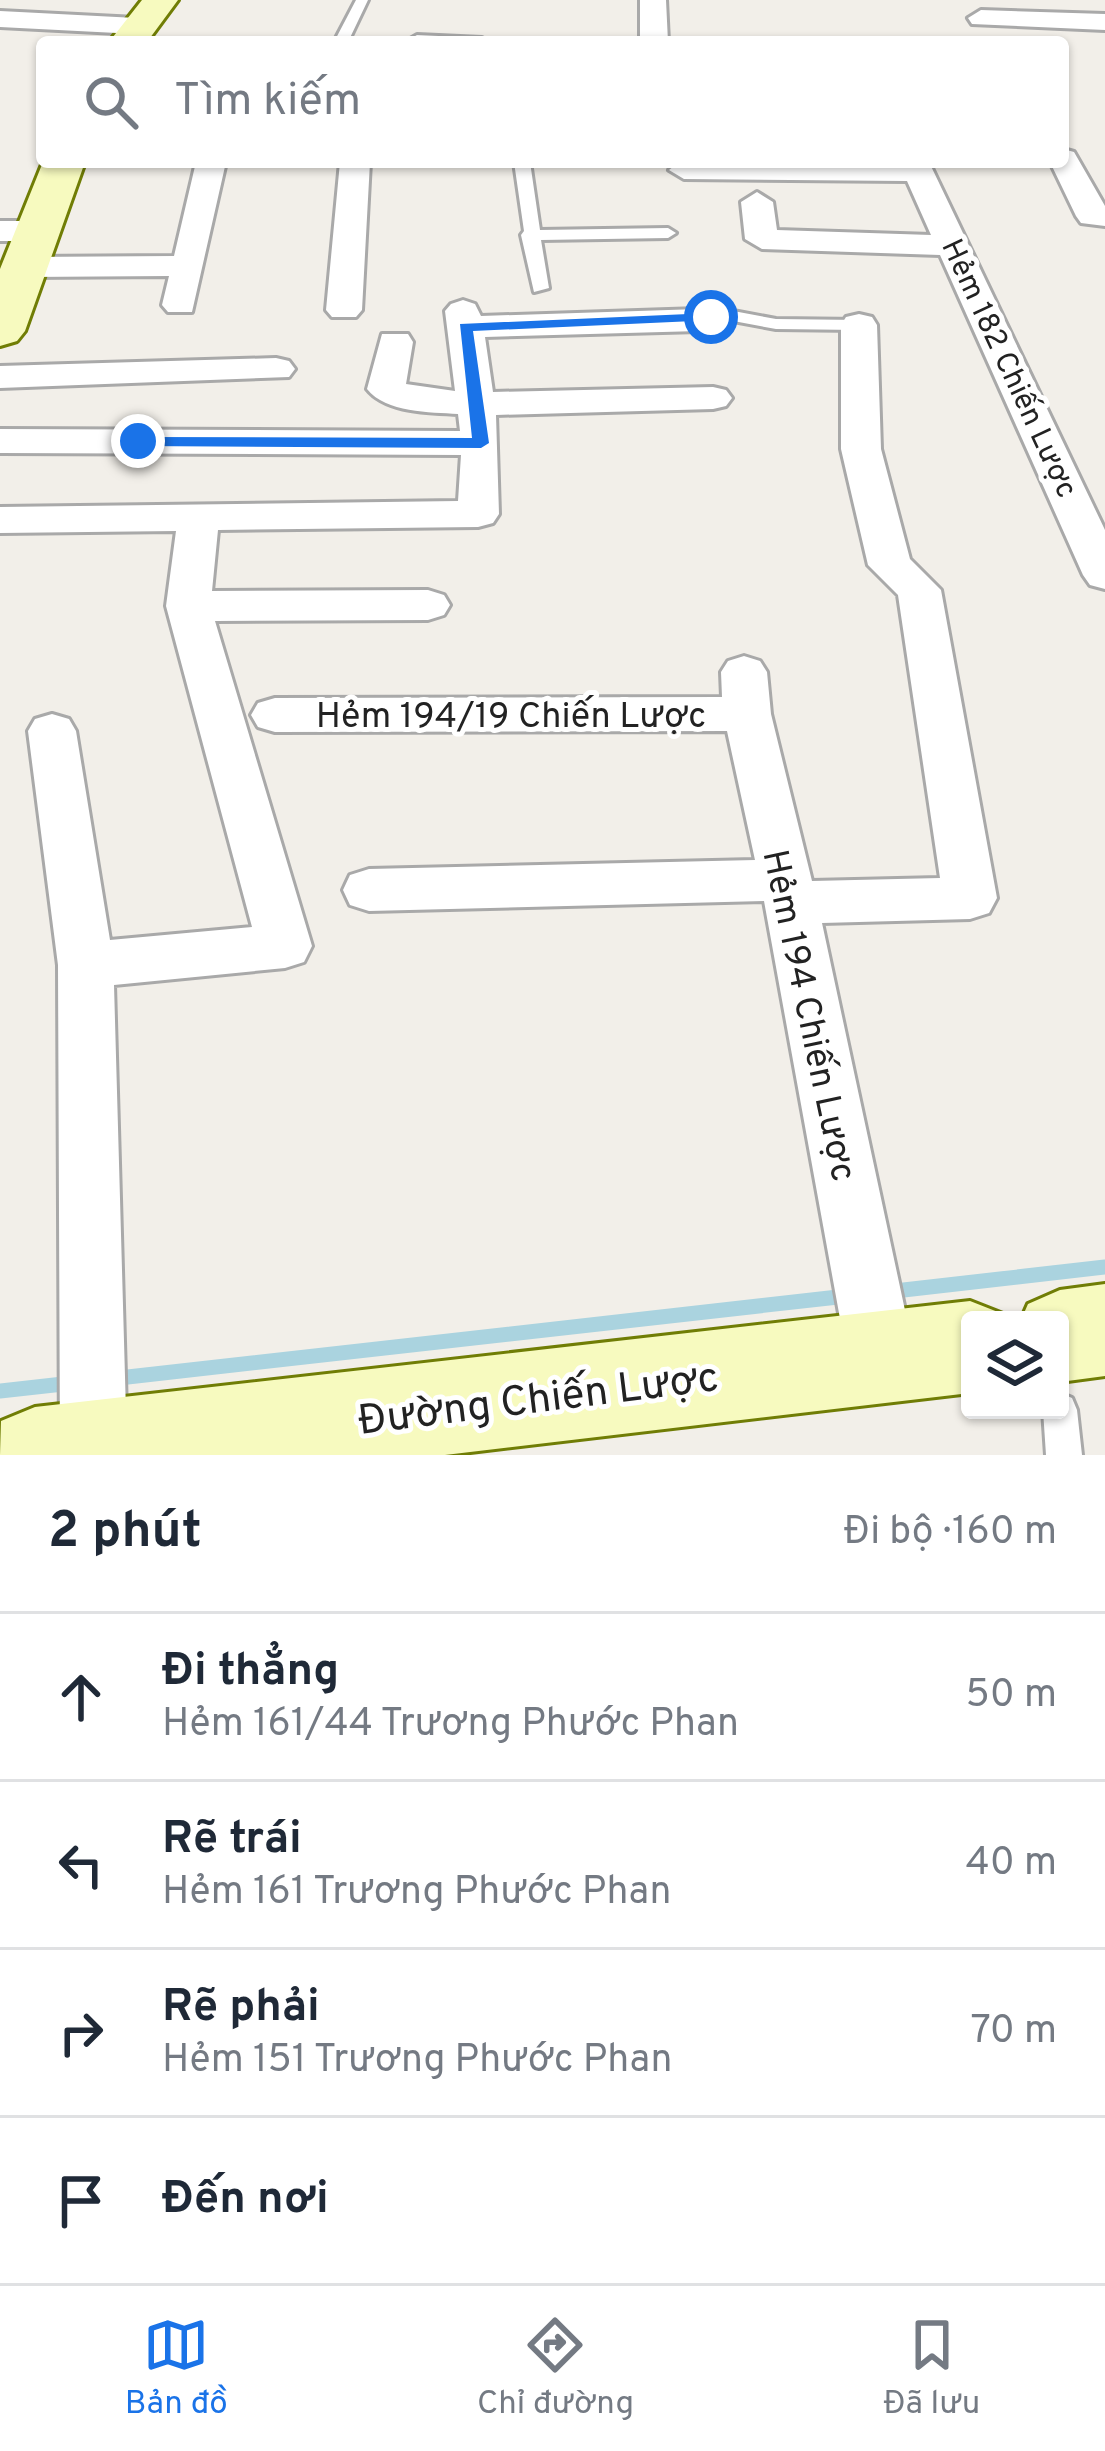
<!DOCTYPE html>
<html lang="vi">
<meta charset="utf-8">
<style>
:root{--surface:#fff;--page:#f2f2f3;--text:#1f2937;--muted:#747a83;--line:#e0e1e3;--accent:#1a73e8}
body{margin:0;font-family:Overpass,sans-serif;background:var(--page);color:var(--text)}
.controls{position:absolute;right:36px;bottom:36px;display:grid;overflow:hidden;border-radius:12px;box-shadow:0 3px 9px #0004}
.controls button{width:108px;height:108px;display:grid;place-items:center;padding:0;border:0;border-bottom:3px solid var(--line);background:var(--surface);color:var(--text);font:60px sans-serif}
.stop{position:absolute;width:36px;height:36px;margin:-27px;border:9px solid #1a73e8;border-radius:50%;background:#fff}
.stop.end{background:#1a73e8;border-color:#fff;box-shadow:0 3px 12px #0008}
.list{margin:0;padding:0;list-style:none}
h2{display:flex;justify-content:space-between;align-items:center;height:156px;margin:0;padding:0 48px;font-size:51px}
h2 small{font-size:39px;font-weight:400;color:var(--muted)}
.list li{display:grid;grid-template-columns:78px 1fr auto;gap:36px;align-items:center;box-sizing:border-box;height:168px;padding:0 48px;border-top:3px solid var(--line)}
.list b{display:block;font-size:45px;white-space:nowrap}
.list p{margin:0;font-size:39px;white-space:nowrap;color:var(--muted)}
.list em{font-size:39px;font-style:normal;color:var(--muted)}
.icon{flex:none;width:66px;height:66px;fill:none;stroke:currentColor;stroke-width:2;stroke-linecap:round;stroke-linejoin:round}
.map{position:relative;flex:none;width:1105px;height:1455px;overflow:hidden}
.search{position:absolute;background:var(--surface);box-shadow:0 3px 9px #0004;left:36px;right:36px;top:36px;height:132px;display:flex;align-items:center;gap:30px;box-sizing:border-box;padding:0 42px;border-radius:12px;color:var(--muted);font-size:45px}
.sheet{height:828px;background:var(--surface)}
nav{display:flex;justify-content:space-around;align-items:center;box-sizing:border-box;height:168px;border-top:3px solid var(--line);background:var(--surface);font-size:33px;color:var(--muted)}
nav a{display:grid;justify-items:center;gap:6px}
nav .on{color:var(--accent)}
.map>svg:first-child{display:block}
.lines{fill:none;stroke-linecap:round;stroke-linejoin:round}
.stream{stroke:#aad3df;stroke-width:15}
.lane-casing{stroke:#a9a9a9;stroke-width:6}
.street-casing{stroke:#a9a9a9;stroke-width:6}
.secondary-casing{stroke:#707d05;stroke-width:6}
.lane{fill:#fff;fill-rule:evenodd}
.street{fill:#fff;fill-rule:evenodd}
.secondary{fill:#f7fabf;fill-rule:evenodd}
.route{fill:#1a73e8}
.labels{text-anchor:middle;stroke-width:10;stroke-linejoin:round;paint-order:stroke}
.far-street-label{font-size:30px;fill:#222;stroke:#fff}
.street-label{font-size:36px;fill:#222;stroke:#fff}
.near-street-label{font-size:42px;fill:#222;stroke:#fff}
</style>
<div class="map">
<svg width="1105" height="1455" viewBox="0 0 1105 1455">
<rect width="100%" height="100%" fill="#f2efe9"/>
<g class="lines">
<path class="stream" d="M886,1292l219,-25
M110,1379l737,-83
M0,1391l72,-8"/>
<g class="lane-casing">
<path id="lane" d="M356,0h12l-20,42h-14z
M417,35l65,3 7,4h-77l-2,-3z
M514,162h16l10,68 128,-2 8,5 -8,5 -127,2 8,48 -15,4 -13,-57 3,-4z
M728,310l48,9 83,1 9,5 -9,5 -83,-1 -48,-9 -29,5 -9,-5z
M1060,1393l12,5 5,12 5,45h-36l-3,-45h17z"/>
</g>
<g class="street-casing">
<path id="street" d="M640,0h26l2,42h-28z
M981,10l124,4v16l-133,-6 -4,-6z
M0,11l136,7 13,8 -13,8 -136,-7z
M1063,149l11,3 31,54v20l-24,-3 -5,-7 -26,-54h13z
M196,162h30l-34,150h-24l-6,-7 7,-29 -142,1 -12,-3 -5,-7 5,-7 12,-3 147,-1z
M340,162h30l-8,148 -6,7h-24l-6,-7z
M679,162h250l176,368v59l-15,-4 -7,-10 -143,-320 -178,-6 -17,-10 -4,-37 16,-10 16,10 4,28 154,5 -24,-54 -223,-2 -15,-9z
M0,221h42l16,10 -16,10h-42z
M463,300l12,4 6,12 218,-7 13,3 5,8 -5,8 -13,3 -214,6 8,55 220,-5 13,3 6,8 -6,8 -13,3 -217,6 3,99 -6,9 -15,4 -260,3 -6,61 216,-1 16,5 6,10 -6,10 -16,5 -213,1 97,325 -8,16 -19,6 -171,17 13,463 -3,7h-64l-2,-490 -30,-234 7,-12 17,-5 17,5 7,12 34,209 142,-13 -86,-321 10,-75 -176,2v-26l458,-6 3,-46 -461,-2v-24l460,2 -2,-17c-28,-2 -72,-1 -91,-25l15,-55h26l5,8 -7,42 49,7 -10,-80 6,-7z
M859,314l13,3 5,8 4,124 29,110 31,31 56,308 -8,15 -19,6 -148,4 93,434 -10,24 -24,10 -24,-10 -10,-24 -83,-456 -395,10 -19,-6 -7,-15 7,-15 19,-6 386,-9 -28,-129 -452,1 -17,-5 -7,-12 7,-12 17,-5 447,-1 -1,-25 7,-11 16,-5 16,5 7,11 4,42 41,167 128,-3 -42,-283 -30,-30 -27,-116v-124l5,-8z
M276,358l13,3 6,8 -6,8 -289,11v-22z"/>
</g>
<g class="secondary-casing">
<path id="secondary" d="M142,0h36l-31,42h-38z
M43,162h42l-60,169 -8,10 -17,5v-77z
M1105,1284v92l-45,6v-62h-39l7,-16 32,-14z
M970,1301l33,13 2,6h-35v73l-525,62h-445l1,-34 34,-14z"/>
</g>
<use href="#lane" class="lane"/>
<use href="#street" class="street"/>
<use href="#secondary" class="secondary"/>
</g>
<path class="route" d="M711,313l5,7 -243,11 16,112 -8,5 -343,-2 -8,-5 8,-4 334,1 -12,-114z"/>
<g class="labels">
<g class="far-street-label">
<text transform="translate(1010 368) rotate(65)" y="10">Hẻm 182 Chiến Lược</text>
</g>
<g class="street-label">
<text x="511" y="727">Hẻm 194/19 Chiến Lược</text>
<text transform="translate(811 1015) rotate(78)" y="13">Hẻm 194 Chiến Lược</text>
</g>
<g class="near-street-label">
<text transform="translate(538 1397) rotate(-7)" y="15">Đường Chiến Lược</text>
</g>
</g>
</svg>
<div class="controls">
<button><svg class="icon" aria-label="layers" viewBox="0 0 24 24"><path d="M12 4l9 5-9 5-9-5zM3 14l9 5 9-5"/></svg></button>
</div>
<div class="stop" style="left:711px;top:317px"></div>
<div class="stop end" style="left:138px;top:441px"></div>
<div class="search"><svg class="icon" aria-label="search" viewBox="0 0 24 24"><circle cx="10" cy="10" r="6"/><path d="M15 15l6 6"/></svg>Tìm kiếm</div>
</div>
<section class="sheet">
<h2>2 phút<small>Đi bộ · 160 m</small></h2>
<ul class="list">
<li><svg class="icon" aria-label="ahead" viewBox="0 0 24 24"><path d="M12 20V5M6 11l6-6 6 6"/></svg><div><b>Đi thẳng</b><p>Hẻm 161/44 Trương Phước Phan</p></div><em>50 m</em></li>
<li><svg class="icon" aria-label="left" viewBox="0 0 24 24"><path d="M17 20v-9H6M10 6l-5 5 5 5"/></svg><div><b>Rẽ trái</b><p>Hẻm 161 Trương Phước Phan</p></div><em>40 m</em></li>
<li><svg class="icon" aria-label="right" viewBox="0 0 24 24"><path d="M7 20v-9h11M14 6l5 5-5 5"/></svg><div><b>Rẽ phải</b><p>Hẻm 151 Trương Phước Phan</p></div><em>70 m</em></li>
<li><svg class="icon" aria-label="arrive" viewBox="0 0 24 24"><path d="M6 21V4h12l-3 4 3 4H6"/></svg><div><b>Đến nơi</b></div></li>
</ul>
</section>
<nav>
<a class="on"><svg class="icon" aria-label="map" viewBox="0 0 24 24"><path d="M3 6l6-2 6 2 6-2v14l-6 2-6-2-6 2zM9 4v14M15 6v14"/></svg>Bản đồ</a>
<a><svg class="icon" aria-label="directions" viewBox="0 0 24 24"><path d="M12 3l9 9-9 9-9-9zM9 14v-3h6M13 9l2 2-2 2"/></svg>Chỉ đường</a>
<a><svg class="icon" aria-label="saved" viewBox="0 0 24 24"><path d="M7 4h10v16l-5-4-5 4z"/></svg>Đã lưu</a>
</nav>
